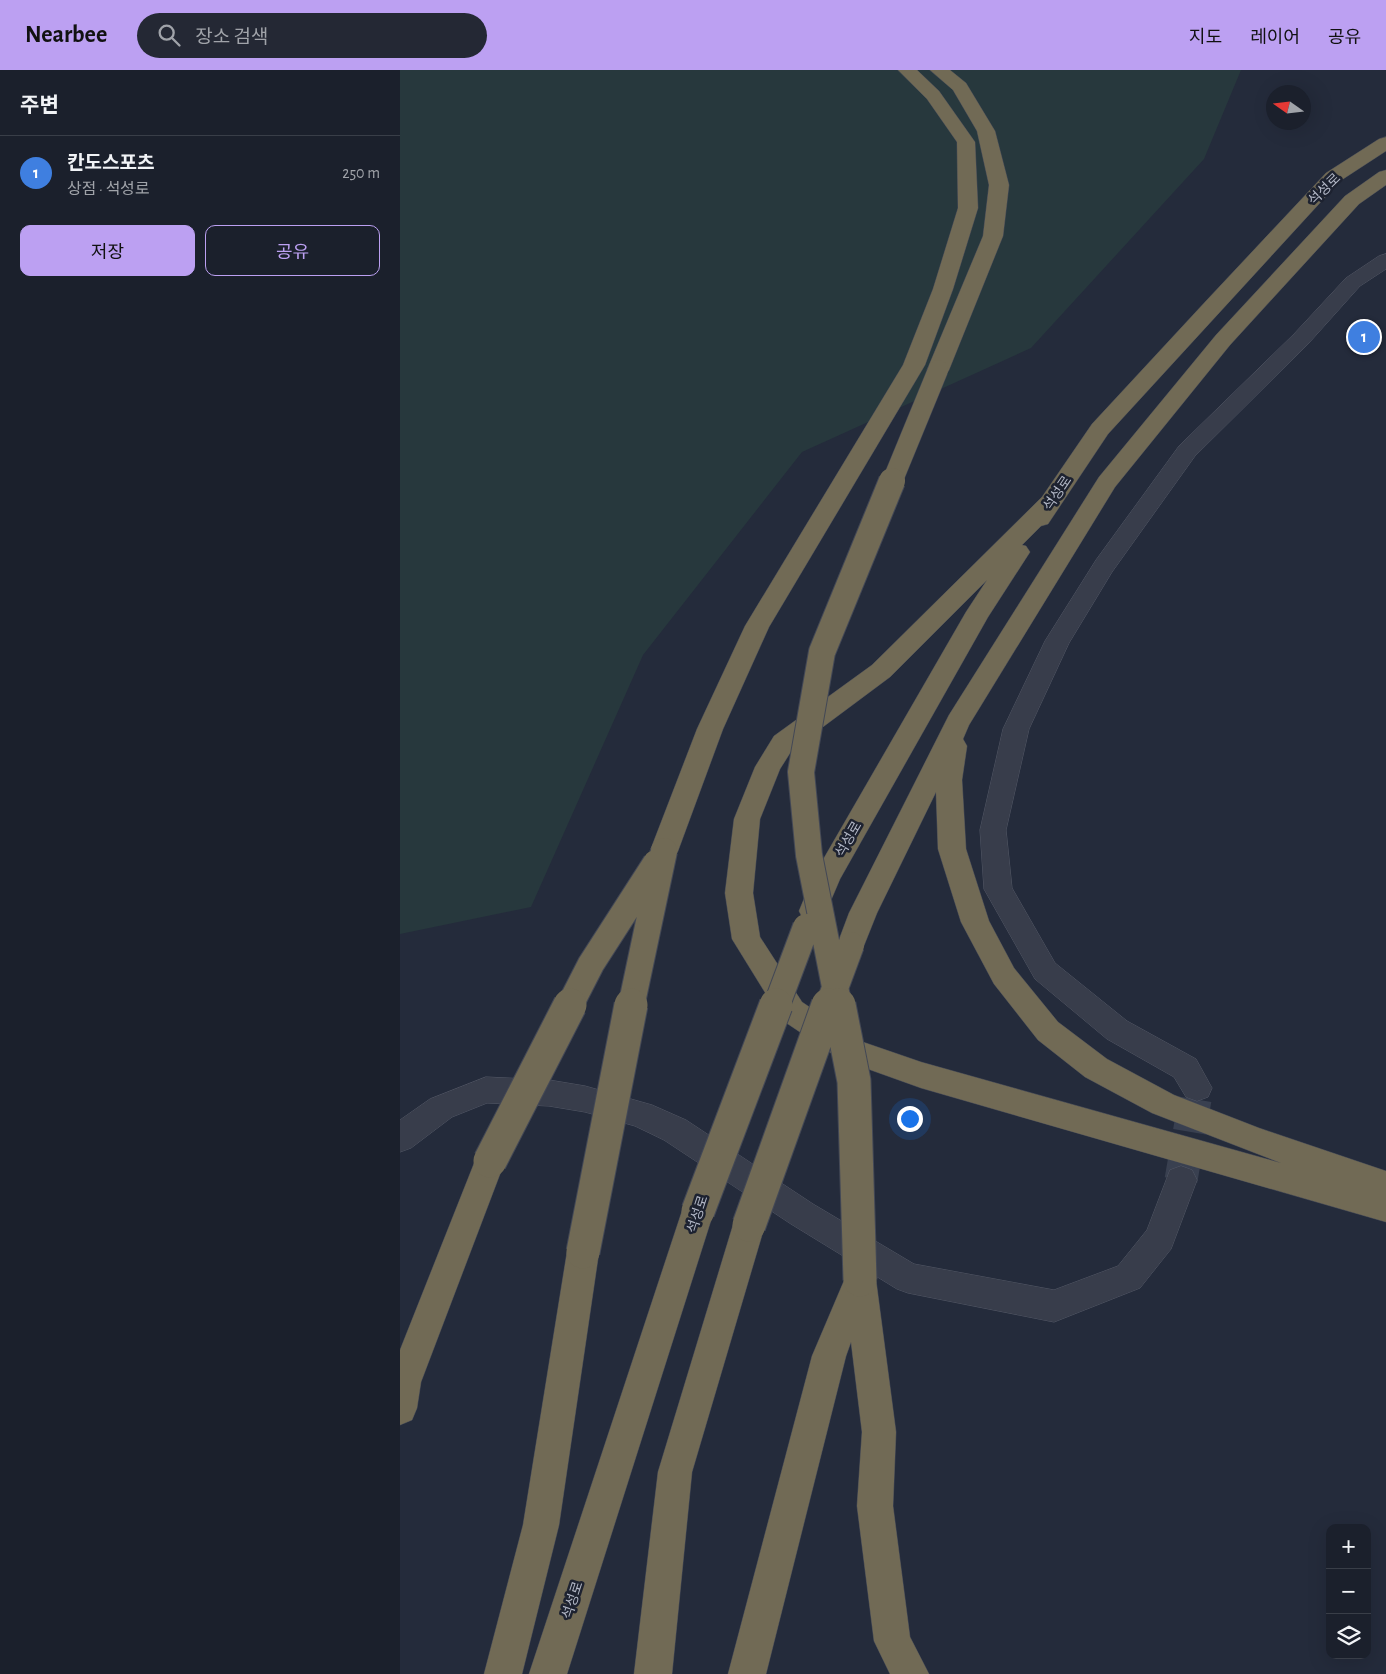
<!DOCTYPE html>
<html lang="ko">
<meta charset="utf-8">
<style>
:root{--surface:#1b202c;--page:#242834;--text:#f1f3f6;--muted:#a0a3a9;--line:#393e48;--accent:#bca0f2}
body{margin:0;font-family:"Alegreya Sans","Noto Sans KR",sans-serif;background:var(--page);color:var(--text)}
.controls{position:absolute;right:15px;bottom:15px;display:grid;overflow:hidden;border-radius:10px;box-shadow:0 5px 20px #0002}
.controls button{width:45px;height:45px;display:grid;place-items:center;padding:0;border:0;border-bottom:1px solid var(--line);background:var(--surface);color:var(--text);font:25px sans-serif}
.compass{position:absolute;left:866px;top:15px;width:45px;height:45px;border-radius:50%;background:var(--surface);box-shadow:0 5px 20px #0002;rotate:284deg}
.you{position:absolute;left:509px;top:1048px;width:18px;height:18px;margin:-12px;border:4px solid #fff;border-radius:50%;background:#1a73e8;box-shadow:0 0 0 8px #1a73e833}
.badge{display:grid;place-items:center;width:32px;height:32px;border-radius:50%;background:var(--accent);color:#fff;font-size:16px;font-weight:700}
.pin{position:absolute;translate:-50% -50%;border:2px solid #fff;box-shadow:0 1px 5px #0006}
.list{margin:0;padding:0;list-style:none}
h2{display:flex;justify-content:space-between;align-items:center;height:65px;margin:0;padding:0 20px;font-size:21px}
h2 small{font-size:16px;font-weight:400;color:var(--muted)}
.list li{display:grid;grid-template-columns:32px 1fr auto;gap:15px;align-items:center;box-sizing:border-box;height:75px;padding:0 20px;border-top:1px solid var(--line)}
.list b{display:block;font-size:19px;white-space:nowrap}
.list p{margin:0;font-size:16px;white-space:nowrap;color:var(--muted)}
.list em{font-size:16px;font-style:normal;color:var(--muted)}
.actions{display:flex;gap:10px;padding:15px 20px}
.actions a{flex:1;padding:11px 0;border:1px solid var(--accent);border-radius:10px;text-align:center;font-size:18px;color:var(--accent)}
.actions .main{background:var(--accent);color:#111}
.icon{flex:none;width:28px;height:28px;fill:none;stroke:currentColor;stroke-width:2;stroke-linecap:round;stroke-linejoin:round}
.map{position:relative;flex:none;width:986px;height:1604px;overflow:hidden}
header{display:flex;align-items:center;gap:30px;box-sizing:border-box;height:70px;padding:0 25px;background:var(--accent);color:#111}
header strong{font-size:24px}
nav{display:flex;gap:28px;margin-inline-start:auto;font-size:18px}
.search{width:350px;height:45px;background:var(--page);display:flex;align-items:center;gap:12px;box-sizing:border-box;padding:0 18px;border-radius:28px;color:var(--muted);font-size:19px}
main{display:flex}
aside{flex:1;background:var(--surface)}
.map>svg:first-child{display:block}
.green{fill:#27383d}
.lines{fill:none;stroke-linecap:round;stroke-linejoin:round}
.minor-tunnel{stroke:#394050;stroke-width:33;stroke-dasharray:33 16;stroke-linecap:butt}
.minor-casing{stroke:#535866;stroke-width:1}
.highway-casing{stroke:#434856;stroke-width:1}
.minor{fill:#383d4b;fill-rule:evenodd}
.highway{fill:#716a55;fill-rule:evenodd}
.highway-bridge-far2-casing{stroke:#434856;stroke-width:21;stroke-linecap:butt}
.highway-bridge-far1-casing{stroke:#434856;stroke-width:28;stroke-linecap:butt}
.highway-bridge-casing{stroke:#434856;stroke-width:35;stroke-linecap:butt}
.highway-bridge-far2{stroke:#716a55;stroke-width:20}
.highway-bridge-far1{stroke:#716a55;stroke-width:26}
.highway-bridge{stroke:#716a55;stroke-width:33}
.labels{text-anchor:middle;stroke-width:5;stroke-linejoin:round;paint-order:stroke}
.street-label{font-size:14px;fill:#b3b8c7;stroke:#1d2230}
</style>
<header>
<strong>Nearbee</strong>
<div class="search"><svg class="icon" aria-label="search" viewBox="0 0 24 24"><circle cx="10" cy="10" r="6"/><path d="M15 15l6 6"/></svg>장소 검색</div>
<nav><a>지도</a><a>레이어</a><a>공유</a></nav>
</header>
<main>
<aside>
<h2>주변<small></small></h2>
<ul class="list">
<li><span class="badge" style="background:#3f7fe0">1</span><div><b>칸도스포츠</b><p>상점 · 석성로</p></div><em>250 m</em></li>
</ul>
<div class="actions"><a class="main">저장</a><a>공유</a></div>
</aside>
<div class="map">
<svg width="986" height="1604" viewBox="0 0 986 1604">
<rect width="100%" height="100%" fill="#242b3b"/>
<path class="green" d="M0,0h841l-37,89 -173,189 -229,104 -159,203 -112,252 -131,27z"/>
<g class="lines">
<path class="minor-tunnel" d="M781,1110l16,-92"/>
<g class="minor-casing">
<path id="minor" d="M986,184v15l-26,17 -52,58 -113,112 -83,116 -43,71 -40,86 -23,101 6,58 43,75 72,58 69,38 16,29 -4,9 -11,4 -11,-4 -12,-20 -67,-38 -72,-60 -51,-90 -4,-59 23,-101 42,-88 51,-81 83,-114 115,-112 52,-56 33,-22z
M86,1007l63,3 36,6 67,19 34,15 127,84 101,60 140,26 64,-24 29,-36 23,-60 11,-4 11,4 5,10 -26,69 -31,39 -86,34 -146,-29 -11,-4 -106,-65 -127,-84 -29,-14 -50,-14 -36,-6 -62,-3 -35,14 -41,31 -11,4v-32l30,-21z"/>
</g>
<g class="highway-casing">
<path id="highway" d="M498,0h19l22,21 36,51 3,66 -25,81 -28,76 -156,262 -46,102 -45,122 -4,8 -10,3 -10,-3 -4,-8 47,-122 48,-103 158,-261 30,-76 25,-81 -1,-66 -30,-43z
M530,0h20l16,13 29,48 14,54 -6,51 -54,134 -3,5 -8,2 -8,-2 -3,-5 56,-134 6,-51 -12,-54 -24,-41z
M986,67v14l-46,30 -232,253 -60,90 -7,2 -19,19 4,1 4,6 -42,65 -148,262 -17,40 -10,3 -10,-3 -4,-8 14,-34 153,-265 21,-32 -97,97 -98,73 -12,19 -20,50 -7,74 7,44 42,65 58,39 61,21 360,101 -129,-50 -67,-36 -47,-37 -44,-56 -33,-62 -23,-73 -2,-57 -59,121 -16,40 -10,4 -10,-4 -4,-8 12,-32 100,-198 150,-238 117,-142 129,-139 34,-24 7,-2v15l-27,19 -129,141 -115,142 -146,238 -6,14 4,7 -5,34 4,69 23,72 25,47 44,54 49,37 67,36 85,33 127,43v51l-465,-134 -81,-29 -58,-39 -50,-81 -7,-46 9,-74 21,-52 19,-31 98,-71 170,-168 50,-73 114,-123 120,-128 53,-34z
M90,1077l11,4 4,10 -84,221 -4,26 -5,12 -12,5v-75l75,-189 4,-10z
M298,1127l11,4 5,10 -147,463h-38l153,-463 5,-10z
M349,1140l11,5 5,10 -73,247 -20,202h-38l24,-202 75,-247 5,-10z
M183,1167l11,4 5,11 -40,273 -37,149h-38l39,-149 44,-273 5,-11z
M460,1195l11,4 5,11 20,152 -3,74 17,131 19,37h-39l-16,-33 -17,-135 5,-74 -11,-90 -5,14 -80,318h-38l84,-318 37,-87z"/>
</g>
<use href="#minor" class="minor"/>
<use href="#highway" class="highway"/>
<g class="highway-bridge-far2-casing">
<path id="highway-bridge-far2" d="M492,412l46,-112"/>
</g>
<g class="highway-bridge-far1-casing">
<path id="highway-bridge-far1" d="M169,937l22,-43 65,-101
M231,937l33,-156
M376,937l30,-80
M428,937l23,-62
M439,937l-30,-152 -8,-83 21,-120 70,-171"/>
</g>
<g class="highway-bridge-casing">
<path id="highway-bridge" d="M439,935l15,76 6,199
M90,1091l80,-156
M298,1141l78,-206
M349,1155l79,-220
M183,1182l48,-247"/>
</g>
<use href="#highway-bridge-far2" class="highway-bridge-far2"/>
<use href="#highway-bridge-far1" class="highway-bridge-far1"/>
<use href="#highway-bridge" class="highway-bridge"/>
</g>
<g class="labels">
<g class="street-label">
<text transform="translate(924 119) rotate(-44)" y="5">석성로</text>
<text transform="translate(657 423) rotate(-56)" y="5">석성로</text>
<text transform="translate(448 769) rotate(-60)" y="5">석성로</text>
<text transform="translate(297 1144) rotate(-72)" y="5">석성로</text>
<text transform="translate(172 1530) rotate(-72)" y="5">석성로</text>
</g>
</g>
</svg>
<div class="controls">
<button>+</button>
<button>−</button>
<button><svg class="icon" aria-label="layers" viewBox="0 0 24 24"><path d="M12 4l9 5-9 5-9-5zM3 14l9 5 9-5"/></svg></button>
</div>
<svg class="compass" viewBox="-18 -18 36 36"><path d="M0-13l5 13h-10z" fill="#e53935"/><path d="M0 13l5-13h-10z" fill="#a0a3a9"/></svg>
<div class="you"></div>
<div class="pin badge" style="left:964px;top:267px;background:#3f7fe0">1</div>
</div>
</main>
